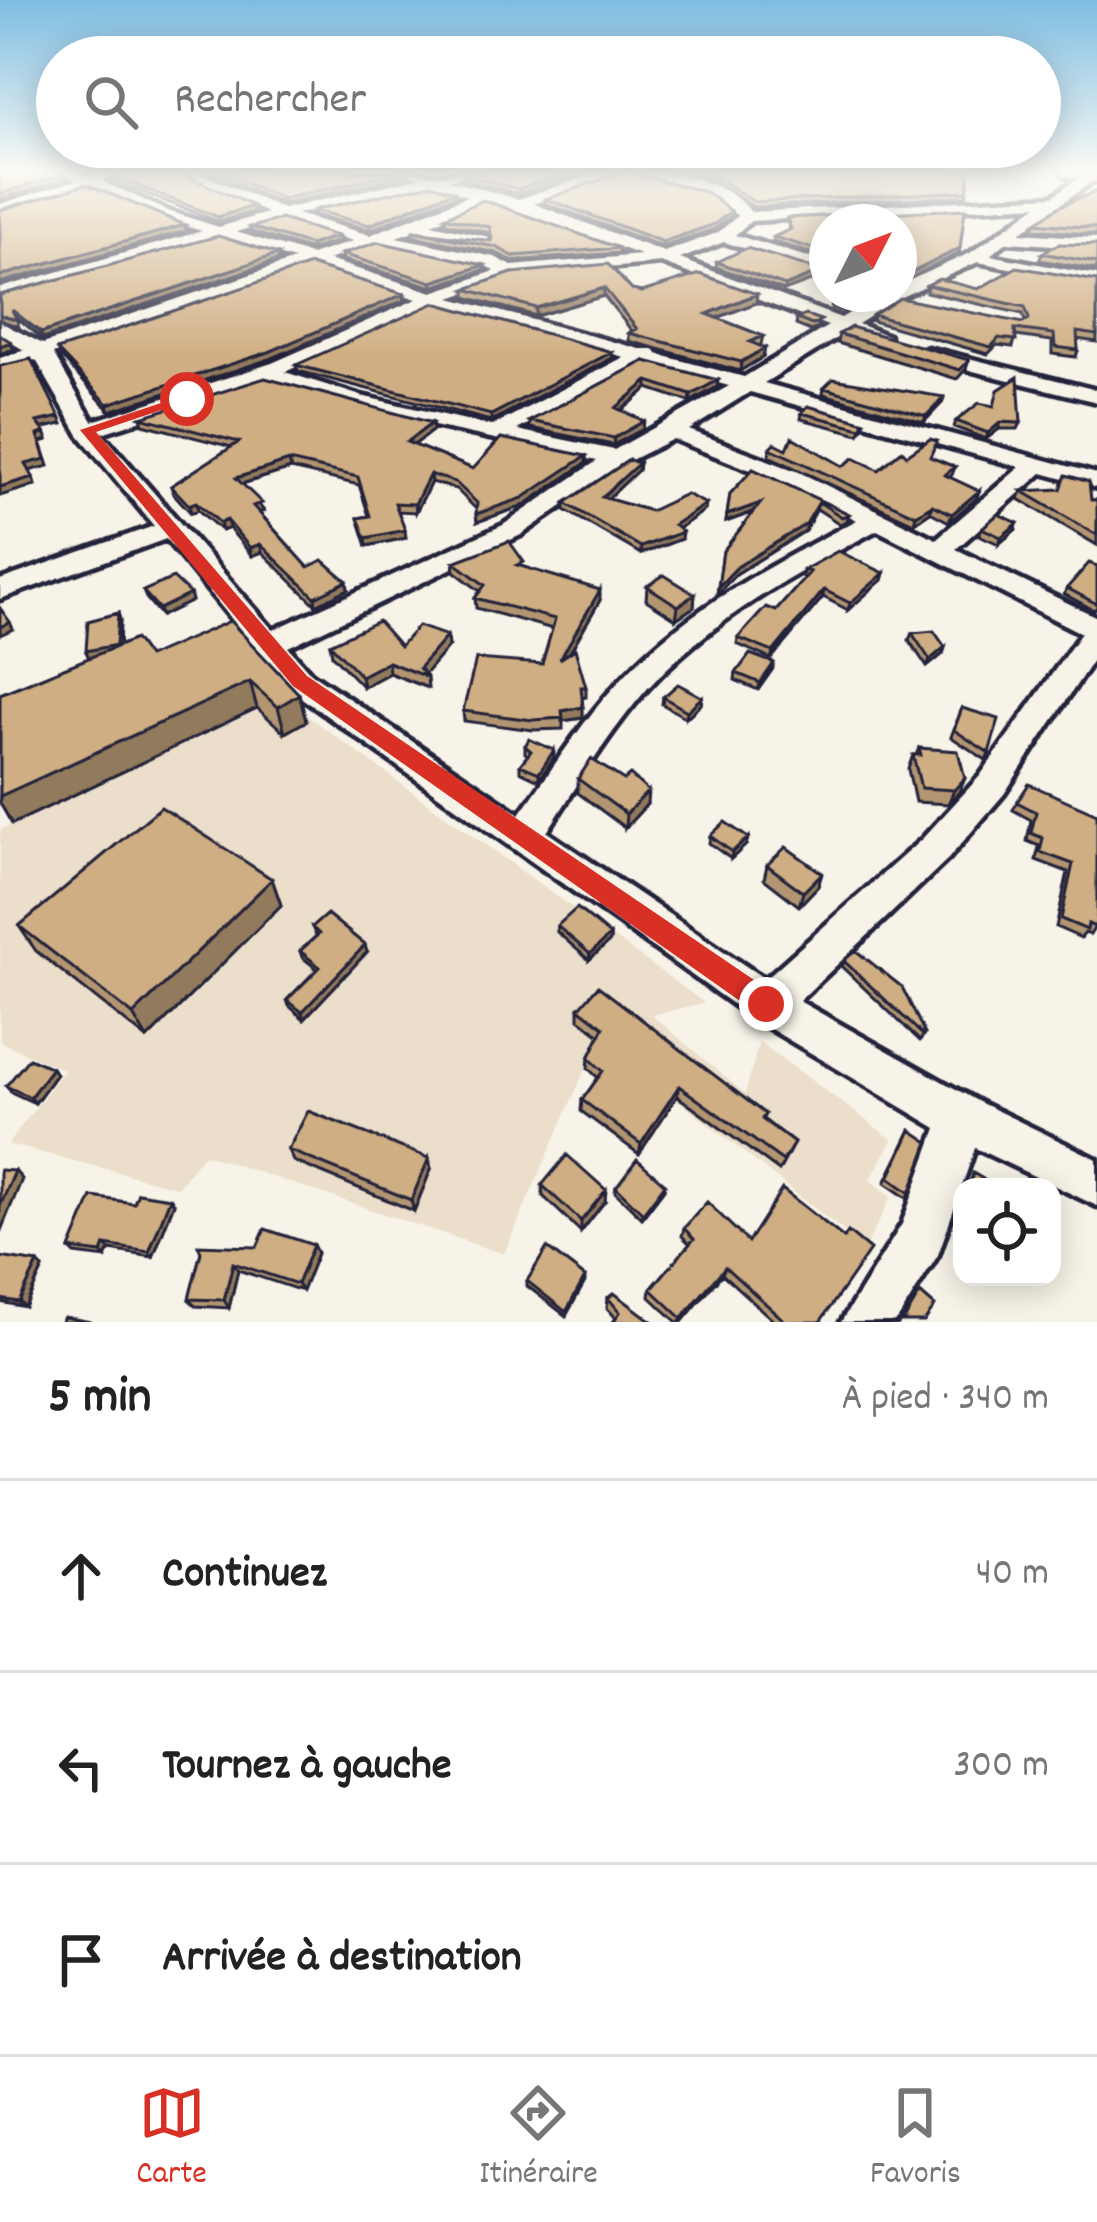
<!DOCTYPE html>
<html lang="fr">
<meta charset="utf-8">
<style>
:root{--surface:#fff;--page:#f6f6f6;--text:#222;--muted:#767676;--line:#e0e0e0;--accent:#d93025}
body{margin:0;font-family:Dekko,sans-serif;background:var(--page);color:var(--text)}
.controls{position:absolute;right:36px;bottom:36px;display:grid;overflow:hidden;border-radius:24px;box-shadow:0 6px 30px #0003}
.controls button{width:108px;height:108px;display:grid;place-items:center;padding:0;border:0;border-bottom:3px solid var(--line);background:var(--surface);color:var(--text);font:60px sans-serif}
.compass{position:absolute;left:809px;top:204px;width:108px;height:108px;border-radius:50%;background:var(--surface);box-shadow:0 6px 30px #0003;rotate:48deg}
.stop{position:absolute;width:36px;height:36px;margin:-27px;border:9px solid #d93025;border-radius:50%;background:#fff}
.stop.end{background:#d93025;border-color:#fff;box-shadow:0 3px 12px #0008}
.list{margin:0;padding:0;list-style:none}
h2{display:flex;justify-content:space-between;align-items:center;height:156px;margin:0;padding:0 48px;font-size:51px}
h2 small{font-size:39px;font-weight:400;color:var(--muted)}
.list li{display:grid;grid-template-columns:78px 1fr auto;gap:36px;align-items:center;box-sizing:border-box;height:192px;padding:0 48px;border-top:3px solid var(--line)}
.list b{display:block;font-size:45px;white-space:nowrap}
.list em{font-size:39px;font-style:normal;color:var(--muted)}
.icon{flex:none;width:66px;height:66px;fill:none;stroke:currentColor;stroke-width:2;stroke-linecap:round;stroke-linejoin:round}
.map{position:relative;flex:none;width:1097px;height:1322px;overflow:hidden}
.search{position:absolute;background:var(--surface);box-shadow:0 6px 30px #0003;left:36px;right:36px;top:36px;height:132px;display:flex;align-items:center;gap:30px;box-sizing:border-box;padding:0 42px;border-radius:66px;color:var(--muted);font-size:45px}
.sheet{height:732px;background:var(--surface)}
nav{display:flex;justify-content:space-around;align-items:center;box-sizing:border-box;height:168px;border-top:3px solid var(--line);background:var(--surface);font-size:33px;color:var(--muted)}
nav a{display:grid;justify-items:center;gap:6px}
nav .on{color:var(--accent)}
.map>svg:first-child{display:block}
.built{fill:#ebdeca}
.lines{fill:none;stroke-linecap:round;stroke-linejoin:round}
.minor-casing{stroke:#22223b;stroke-width:9}
.major-casing{stroke:#22223b;stroke-width:9}
.minor{fill:#f7f3e8;fill-rule:evenodd}
.major{fill:#fddcac;fill-rule:evenodd}
.wall{fill:#b39671;stroke:#22223b;stroke-width:3}
.shaded-wall{fill:#927a5c;stroke:#22223b;stroke-width:3}
.building{fill:#d0ae83;stroke:#22223b;stroke-width:3}
.route{fill:#d93025}
</style>
<div class="map">
<svg width="1097" height="1322" viewBox="0 0 1097 1322">
<rect width="100%" height="100%" fill="#f7f3e8"/>
<filter id="ink" filterUnits="userSpaceOnUse"><feTurbulence type="fractalNoise" baseFrequency=".00833" numOctaves="2"/><feDisplacementMap in="SourceGraphic" scale="24" xChannelSelector="R" yChannelSelector="G"/><feConvolveMatrix kernelMatrix="1 2 1 2 8 2 1 2 1" color-interpolation-filters="sRGB"/></filter>
<g filter="url(#ink)">
<path class="built" d="M281,697l423,306 -52,12 93,79 14,-52 134,98 -23,40 21,17 -26,51 -266,-210 -95,216 -300,-100 -27,33 -169,-43 56,-74 -64,-28v-212z"/>
<g class="lines">
<g class="minor-casing">
<path id="minor" d="M62,171l28,4 36,-4 -24,10 66,30 51,16 48,-14 -90,-42h18l88,38 135,-31 -13,-7 30,4 46,-4 -32,9 69,19 85,-28h20l-89,33 130,48 53,-19 21,-17 -31,-23 -81,-22c42,0 97,6 125,41l302,-16 35,-25h9v7l-77,55 77,5v10l-90,-6 -17,13 107,20v10l-119,-23 -77,35 -43,27 31,12v8l-44,-11 -81,50 333,91v14l-55,-15 -86,76 141,68v37l-93,140 -56,65 -149,142 180,101 118,57v47l-122,-58 -37,107 -42,67h-55l61,-98 35,-96 -185,-110 -463,-329 -123,-150 -166,60v-19l154,-54 -75,-91 -43,-75 -36,11v-13l24,-8 -24,-14v-14l43,22 251,-84 -75,-23 -219,62v-11l202,-57 -46,-14 -68,-32 -88,29v-10l76,-24zM432,184l35,12 -97,39 -73,-21zM483,200l158,55 -129,11 -17,-9 -99,-20 21,-7 72,13v-6l-57,-13zM1038,205l-68,48 -71,32v9h-18l-40,24 -161,-59 44,-17 103,32v-11l-92,-28 16,-14zM280,219l3,1 70,21 -42,14 -75,-23zM378,243l106,22 11,6 -62,21 -105,-32zM661,263l167,63 -84,51 -87,-23 -3,-5h-14l-189,-51 60,-21zM311,266l106,33 -145,64 -179,58 -40,-67zM435,304l189,53 -132,69 -131,-30 -76,-24zM644,363l85,23 -115,64 -97,-20zM266,380l131,38 200,43 -94,64 -230,105 -171,-197zM750,392l270,75 -84,72 -137,-67 -110,-42zM673,439l108,43 76,38c-82,43 -166,86 -231,154 -41,42 -72,93 -106,140l-209,-141 -23,-26 233,-112 104,-72zM877,530l204,103 -101,143 -58,63 -157,140 -218,-147c32,-49 62,-100 101,-144 63,-69 147,-114 229,-158z
M928,348l169,42v12l-176,-44v-8z"/>
</g>
<g class="major-casing">
<path id="major" d="M1062,171h35v11l-33,-7z"/>
</g>
<use href="#minor" class="minor"/>
<use href="#major" class="major"/>
</g>
<path class="wall" d="M205,171h200v5l-122,28z
M477,171h113l-72,23 -52,-14 -1,-5z
M663,171h307l-4,25 -213,11 -41,-28z
M112,176l142,36 -35,10 -106,-41z
M1097,191v44l-64,-6 2,-6z
M454,196l-84,34 -55,-15 -1,-5z
M546,199l185,17 -16,13 -52,18 -117,-43z
M965,209l-6,44 -60,31v-62h-72v36l-54,-16 1,-5 15,-7 -2,-12z
M445,217l174,31v5l-106,8 -17,-8 -83,-17v-5l78,10 -1,-8 -44,-10z
M251,227l86,9 1,5 -27,9 -59,-18z
M1097,245v25l-58,-10 3,-7z
M342,254l142,11v5l-51,17 -90,-27z
M279,260l-236,79 -27,-22 3,10 -19,-7v-25z
M717,262l104,15 -37,14 -68,-24z
M512,273l130,19 114,11 -39,15 46,18 -2,8 -2,2 4,11 -23,14 -111,-30v-8l3,-2 -28,-35 -68,20 -70,-19v-8z
M1097,281v61l-20,-3 1,11 -2,7 -24,-3v-13l-36,-5 -3,11 -16,-2 -9,9 -116,-33 1,-6 150,8 2,-1 -2,-8 -97,-22 1,-7 51,4z
M849,294l-6,18 -12,-4 1,-6z
M404,300l-134,59 -160,52 -50,-55 -3,-6z
M797,319l23,7 -9,5 -15,-6z
M839,334l130,26 -3,9 -9,10 -120,-36z
M612,358l-121,63 -193,-50 -2,-6z
M645,361l72,26 -27,15 -42,-14 -26,23 21,18 -30,16 -83,-17v-7z
M824,388l120,9 -2,6 -18,19 -101,-28z
M802,413l61,15 -4,6 -58,-15z
M141,417l291,6 1,7 -19,15 59,24 113,-13v7l-63,43 -46,16v-12l-21,-21 -25,-7 -15,30 -18,-1 8,27 -39,8 -9,-28 11,-2 -10,-31 -68,-16 -49,15 22,27 -5,1 49,55 40,22 -32,16 -54,-53 -10,4 -23,-28 -7,3 -24,-21 -7,3 -18,-20 -2,-7 61,-39 -89,-23z
M956,421l65,2 -3,6h-19l-13,10 -32,-12z
M770,448l17,1 56,17 36,4 52,-12 24,9 -3,8 -3,2 30,14 -3,8 -27,23 -19,-10 -16,11 -145,-67z
M639,463l-1,7 -30,29 42,12 56,-7 -1,6 -27,19 3,10 -40,15 -76,-44v-7z
M753,469l96,45 -2,6 -7,4 -23,-15 -12,22 -69,43 -19,20 6,-43 31,-39 -28,10 4,-28z
M1022,491l75,9v45l-78,-46z
M982,528l33,2 -16,14 -20,-9z
M454,562l70,5 76,33 -30,52 16,35v10l-4,1 1,20 -20,3v8l-30,1 -69,-9 -1,-10 79,-47 11,-35 -77,-21 -1,-10 5,-7 -25,-19z
M1097,566v41l-3,3 -30,-16 3,-6z
M804,570l80,3 -2,7 -34,30 -25,-13 -52,62 -34,-15 1,-6 38,-27 29,-33 -3,-2z
M647,586l48,8 -1,13 -18,12 -30,-19z
M143,591l47,3 2,7 -31,15 -15,-18z
M118,613l2,7 -1,26 29,11 151,37 7,27 -21,12 -28,-25 -245,116 -12,-21v-109l89,-36 -3,-7z
M912,633l33,14 -2,7 -16,13 -18,-27z
M330,644l70,2 48,1 -24,27 3,3 1,11 -39,-15 -26,14 -31,-32z
M772,670l-14,20 -23,-10 1,-7z
M663,697h39l-1,7 -15,14 -24,-14z
M962,708l27,45 -3,7 -35,-23z
M525,746l29,11 -15,23 -19,-9v-6l8,-10 -3,-2z
M919,748l46,30 -6,14 -11,12 -33,-2 -7,-33 5,-14h3z
M578,779l46,1 23,24 -22,24 -47,-35z
M1017,802l80,12 -2,113 -5,8 -5,-2 -4,5 -25,-11 12,-55 -32,-12 3,-14 -12,-5 4,-21 -18,-10z
M710,836l38,2 -2,7 -15,14 -22,-16z
M767,865l55,8 -4,13 -19,20 -35,-27z
M272,879l9,26 -134,134 -111,-88 -17,-25z
M557,926l53,9v6l-21,19 -32,-28z
M312,927l55,25 -63,67 -15,-13 -2,-6 30,-31 -15,-12 -2,-6 16,-15z
M844,961l79,74 -2,5 -1,1 -78,-74z
M579,1008l186,106 -2,5 31,24 -15,28 -102,-75 -38,58 -58,-43 1,-11 16,-22 -10,-10 1,-10 11,-23 -21,-16z
M52,1068l4,6 -21,29 -24,-11 -5,-6z
M911,1130l-1,63 -3,5 -22,-15z
M288,1150l143,19 -17,42 -121,-50z
M665,1184l-1,5 -22,29 -27,-26 1,-5z
M542,1185l63,16 -24,31 -38,-36z
M170,1198l4,5 -21,54 -43,-7 -4,8 -31,-4 -5,-5 64,-46z
M684,1228l136,94h-45l-53,-48 -40,48h-5l-27,-25 1,-8 39,-45 -8,-8z
M313,1245l4,8 -15,38 -64,-21 -9,38 -34,-2 -6,-7 12,-47z
M0,1257l43,11 -18,39 -25,-5z
M585,1277v5l-19,34 -39,-30v-5z
M608,1298l45,24 -37,-4 -9,-10z"/>
<path class="shaded-wall" d="M405,171v5l-122,28 -1,-5z
M574,171h16l-72,23v-5z
M64,173l1,6 -65,21v-6z
M454,191v5l-84,34 -1,-5z
M253,206l1,6 -35,10 -1,-5z
M731,211v5l-16,13 -52,18v-5z
M185,225l1,6 -186,52v-7z
M337,236l1,5 -27,9 -1,-5z
M960,248l-1,5 -60,31v-5z
M278,254l1,6 -236,79 -2,-6z
M484,265v5l-51,17 -1,-5z
M822,271l-1,6 -37,14 1,-5z
M604,288v8l-68,20v-8z
M404,294v6l-134,59 -160,52 -2,-7z
M757,294l-1,9 -50,19 1,-8z
M869,294h10l-36,18 2,-6z
M11,342l2,7 -13,5v-8z
M765,348l-2,9 -23,14 1,-9z
M612,352v6l-121,63v-6z
M718,380l-1,7 -27,15 1,-7z
M648,381v7l-32,27v-7z
M944,397l-2,6 -18,19 2,-6z
M60,417l3,7 -23,5 -3,-7z
M644,421l-1,8 -30,16 1,-7z
M1001,422l-2,7 -13,10 2,-6z
M432,423l1,7 -25,20 -1,-8z
M45,432l3,8 -7,2 8,24 -20,5 -3,-7 12,-29z
M586,456v7l-63,43 -46,16 -1,-8z
M289,461l2,8 -53,16 -2,-7z
M639,463l-1,7 -36,34v-7z
M430,474l1,8 -15,30 -1,-8z
M33,477l3,8 -36,11v-9z
M979,491l-3,8 -27,23 3,-8z
M196,502l2,8 -7,3 -2,-8z
M819,502l-14,29 -69,43 -19,20 1,-7 19,-20z
M761,503l-1,6 -34,13 1,-7z
M706,504l-1,6 -32,22 1,-7z
M932,505l-2,7 -16,11 2,-8z
M227,520l2,8 -7,3 -2,-8z
M1018,523l-3,7 -16,14 2,-7z
M405,530l1,8 -39,8 -1,-8z
M682,532l-1,7 -40,15v-7z
M260,544l2,8 -10,4 -2,-8z
M884,573l-2,7 -34,30 2,-7z
M347,581l1,8 -32,16 -1,-8z
M600,590v10l-40,69v-10z
M824,590l-1,7 -52,62 2,-7z
M190,594l2,7 -31,15 -2,-7z
M695,594l-1,13 -18,12 2,-13z
M118,613l2,7 -1,32 -30,6 -3,-7z
M10,622l3,7 -13,6v-8z
M447,636l1,11 -25,29 -4,-8z
M945,647l-2,7 -16,13 3,-7z
M388,662l1,11 -26,14 -2,-11z
M774,663l-2,7 -14,20 2,-7z
M250,682l7,26 -245,116 -12,-21v-7z
M299,694l7,27 -21,12 -7,-26z
M702,697l-1,7 -15,14 1,-7z
M583,707v11l-21,3v-10z
M554,750v7l-15,23v-7z
M965,778l-6,14 -11,12 6,-14z
M648,791l-1,13 -22,24 1,-14z
M748,838l-2,7 -15,14 1,-7z
M822,873l-4,13 -19,20 4,-14z
M272,879l9,26 -134,134 -14,-24z
M610,935v6l-21,19 1,-6z
M365,945l2,7 -63,67 -2,-7z
M52,1068l4,6 -21,29 -5,-6z
M679,1086l-2,10 -38,58 2,-10z
M429,1158l2,11 -17,42 -3,-11z
M15,1171l7,8 -22,54v-27z
M665,1184l-1,5 -22,29 1,-5z
M606,1190l-1,11 -24,31v-11z
M170,1198l4,5 -21,54 -4,-5z
M105,1245l5,5 -4,8 -4,-5z
M313,1245l4,8 -15,38 -5,-7z
M38,1263l5,5 -18,39 -6,-5z
M233,1263l5,7 -9,38 -5,-8z
M725,1267l-3,7 -42,48 2,-4z"/>
<path class="building" d="M0,171h62l2,2 -64,21z
M124,171h52l77,35 -35,11 -106,-41z
M217,171h188l-123,28z
M477,171h97l-56,18 -53,-14z
M625,171l81,21 25,19 -16,13 -52,18 -117,-43z
M693,171h277l-3,20 -213,11 -42,-28z
M86,184l99,41 -185,51v-66z
M431,184l23,7 -85,34 -55,-15z
M1097,191v37l-62,-5 25,-17z
M483,200l136,48 -106,8 -17,-9 -83,-16 79,10 -2,-14 -45,-10z
M965,209l-5,39 -61,31v-57h-72v31l-53,-16 17,-8 -4,-11z
M281,219l56,17 -27,9 -59,-18z
M218,236l60,18 -237,79 -29,-23 5,10 -17,-5v-20z
M378,242l106,23 -52,17 -90,-28z
M1059,244l38,1v18l-55,-10z
M747,248l75,23 -37,15 -68,-24z
M608,264l24,26 10,2 58,-18 57,20 -50,20 56,22 -13,6 15,6 -24,14 -112,-29 8,-4 -33,-41 -68,20 -70,-19 46,-16z
M310,265l94,29 -135,58 -161,52 -51,-54z
M1017,267l80,14v54l-20,-3 1,18 -23,-3 -1,-13 -39,-5 1,11 -17,-2 -8,9 -118,-32 27,-17 123,25 6,-4 -4,-12 -98,-22 12,-6 39,10z
M849,294h20l-24,12 -13,-4z
M435,303l177,49 -121,63 -195,-50z
M806,315l15,5 -9,5 -15,-6z
M851,327l118,33 -9,10 -121,-36z
M0,335l11,7 -11,4z
M31,359l29,58 -23,5 8,10 -7,3 8,24 -20,5 7,13 -33,10v-121z
M645,361l73,19 -27,15 -43,-14 -32,27 28,13 -30,17 -84,-17z
M1018,377l3,46 -20,-1 -13,11 -32,-12 23,-18 15,3 4,-16z
M265,378l167,45 -25,19 66,27 28,-31 85,18 -63,42 -47,16 1,-11 -22,-21 -25,-8 -15,30 -20,-1 10,27 -39,8 -8,-20 12,-2 -12,-39 -69,-16 -53,17 26,25 -9,3 55,61 15,-7 24,21 -32,16 -55,-53 -10,4 -23,-28 -7,3 -24,-21 -7,3 -18,-19 68,-44 -98,-25z
M833,379l111,18 -18,19 -102,-28z
M808,406l57,16 -4,6 -59,-15z
M792,437l51,29 11,-8 25,12 23,-20 5,5 23,-16 7,2 -7,16 25,10 -10,8 34,16 -27,23 -20,-9 -16,10 -146,-67 5,-5 12,6z
M629,460l10,3 -37,34 48,14 36,-17 20,10 -32,21 8,7 -41,15 -76,-44z
M753,469l96,45 -7,3 -23,-15 -13,22 -69,43 -19,20 5,-36 38,-48 -34,12 3,-21z
M1066,475l23,7 2,18h6v35l-75,-44 39,-2z
M998,514l20,9 -17,14 -19,-9z
M509,541l15,21 -7,3 83,25 -40,69 15,-10 11,38h-5l2,20 -21,4 1,7 -30,2 -70,-9 13,-52 66,5 13,-45 -80,-21 10,-13 -31,-23z
M838,551l46,22 -34,30 -26,-13 -51,62 -35,-14 28,-31 10,4 34,-39 -6,-2z
M1089,563l8,3v38l-30,-16z
M664,575l31,19 -17,12 -31,-20z
M173,578l17,16 -31,15 -16,-18z
M0,608l10,14 -10,5z
M118,613l-2,32 -30,6 2,-30z
M230,621l69,73 -21,13 -28,-25 -250,114v-102l135,-55 13,18z
M378,621l22,25 18,-20 29,10 -28,32 8,9 -39,-15 -27,14 -31,-32z
M934,631l11,16 -15,13 -18,-27z
M750,654l24,9 -14,20 -24,-10z
M678,684l24,13 -15,14 -24,-14z
M962,708l37,11 -10,34 -35,-23z
M529,739l25,11 -15,23 -19,-8 11,-14 -6,-5z
M919,748l39,3 7,27 -11,12 -33,-2 -8,-33h8z
M591,759l33,21 6,-5 18,16 -22,23 -48,-35z
M1029,784l68,30v106l-2,7 -7,-3 -1,6 -26,-11 12,-55 -33,-12 3,-14 -12,-5 5,-21 -19,-10z
M161,807l111,72 -139,136 -114,-89z
M725,822l23,16 -16,14 -22,-16z
M786,847l36,26 -19,19 -36,-27z
M577,908l33,27 -20,19 -33,-28z
M327,914l38,31 -63,67 -15,-12 33,-33 -20,-16 19,-17 -7,-7z
M855,950l47,37 23,47 -2,1 -79,-74z
M598,986l167,128 -3,5 32,24 -11,18 -104,-75 -38,58 -59,-44 21,-29 -14,-13 15,-31 -25,-19z
M29,1058l23,10 -22,29 -24,-11z
M308,1111l121,47 -18,42 -123,-50z
M911,1130l18,12 -19,51 -21,-15z
M567,1155l39,35 -25,31 -39,-36z
M637,1159l28,25 -22,29 -27,-26z
M0,1170l15,1 -15,35z
M973,1173l10,6 -3,8h-11z
M782,1189l62,49 4,-6 22,18 -50,72h-34l-61,-55 -43,51 -31,-29 43,-50 -10,-11 23,-26 41,40z
M138,1193l32,5 -21,54 -44,-7 -3,8 -32,-4 22,-52 42,6z
M265,1229l48,16 -16,39 -64,-21 -9,37 -35,-1 12,-47 -3,-7 59,2z
M547,1248l38,29 -19,35 -39,-31z
M0,1257l38,6 -19,39 -19,-3z
M614,1293l39,29h-40l7,-10 -12,-14z
M920,1293l15,13 -11,16h-28l8,-2z
M64,1317l27,5h-30z"/>
</g>
<linearGradient id="sky" x2="0" y2="1"><stop stop-color="#7dbde2"/><stop offset="0.48" stop-color="#fbfaf5"/><stop offset="1" stop-color="#fbfaf5" stop-opacity="0"/></linearGradient>
<rect width="1097" height="356" fill="url(#sky)"/>
<path class="route" d="M182,396l12,3 -98,33 211,244 469,319v18h-19l-464,-327 -213,-256z"/>
</svg>
<div class="controls">
<button><svg class="icon" aria-label="locate" viewBox="0 0 24 24"><circle cx="12" cy="12" r="6"/><path d="M12 2v4M12 18v4M2 12h4M18 12h4"/></svg></button>
</div>
<svg class="compass" viewBox="-18 -18 36 36"><path d="M0-13l5 13h-10z" fill="#e53935"/><path d="M0 13l5-13h-10z" fill="#767676"/></svg>
<div class="stop" style="left:187px;top:399px"></div>
<div class="stop end" style="left:766px;top:1004px"></div>
<div class="search"><svg class="icon" aria-label="search" viewBox="0 0 24 24"><circle cx="10" cy="10" r="6"/><path d="M15 15l6 6"/></svg>Rechercher</div>
</div>
<section class="sheet">
<h2>5 min<small>À pied · 340 m</small></h2>
<ul class="list">
<li><svg class="icon" aria-label="ahead" viewBox="0 0 24 24"><path d="M12 20V5M6 11l6-6 6 6"/></svg><div><b>Continuez</b></div><em>40 m</em></li>
<li><svg class="icon" aria-label="left" viewBox="0 0 24 24"><path d="M17 20v-9H6M10 6l-5 5 5 5"/></svg><div><b>Tournez à gauche</b></div><em>300 m</em></li>
<li><svg class="icon" aria-label="arrive" viewBox="0 0 24 24"><path d="M6 21V4h12l-3 4 3 4H6"/></svg><div><b>Arrivée à destination</b></div></li>
</ul>
</section>
<nav>
<a class="on"><svg class="icon" aria-label="map" viewBox="0 0 24 24"><path d="M3 6l6-2 6 2 6-2v14l-6 2-6-2-6 2zM9 4v14M15 6v14"/></svg>Carte</a>
<a><svg class="icon" aria-label="directions" viewBox="0 0 24 24"><path d="M12 3l9 9-9 9-9-9zM9 14v-3h6M13 9l2 2-2 2"/></svg>Itinéraire</a>
<a><svg class="icon" aria-label="saved" viewBox="0 0 24 24"><path d="M7 4h10v16l-5-4-5 4z"/></svg>Favoris</a>
</nav>
